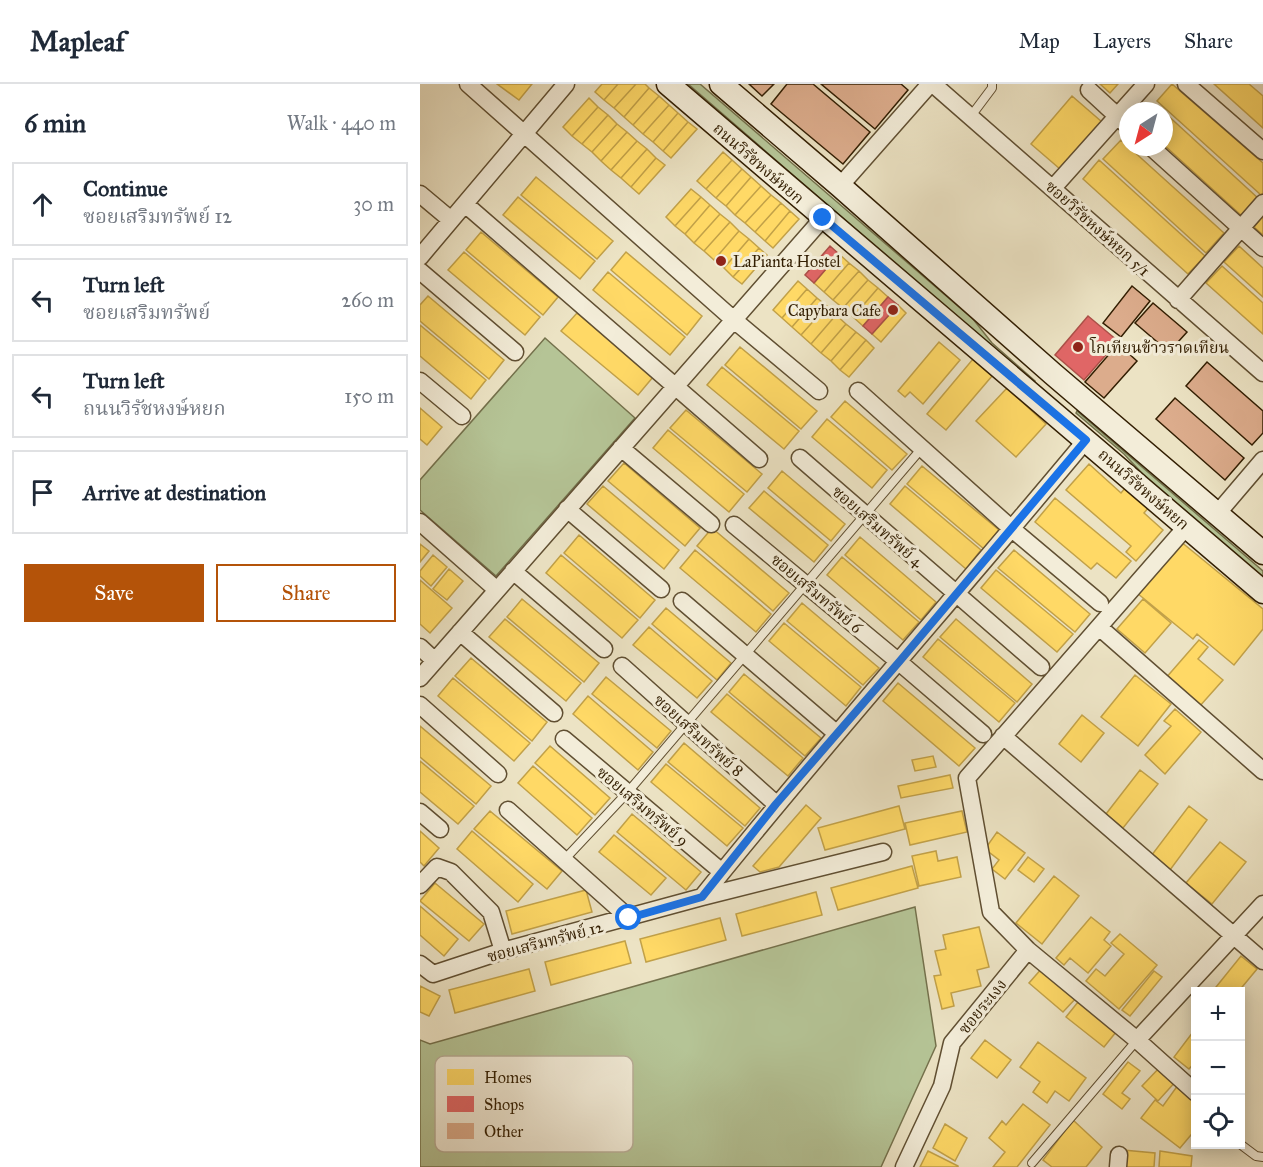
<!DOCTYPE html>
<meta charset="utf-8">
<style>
:root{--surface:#fff;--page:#f2f2f3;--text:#1f2937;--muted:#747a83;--line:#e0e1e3;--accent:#b45309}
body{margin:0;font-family:"IM FELL Great Primer","Noto Serif Thai",serif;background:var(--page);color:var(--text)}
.controls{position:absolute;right:18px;bottom:18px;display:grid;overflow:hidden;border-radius:0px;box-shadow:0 3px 15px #0003}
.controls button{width:54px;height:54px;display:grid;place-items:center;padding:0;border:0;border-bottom:2px solid var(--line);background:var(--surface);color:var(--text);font:30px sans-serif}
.compass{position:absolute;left:699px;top:18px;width:54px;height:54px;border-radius:50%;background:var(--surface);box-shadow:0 3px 15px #0003;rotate:216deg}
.stop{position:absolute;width:18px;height:18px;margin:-14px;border:4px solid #1a73e8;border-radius:50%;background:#fff}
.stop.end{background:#1a73e8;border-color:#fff;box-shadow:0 2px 6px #0008}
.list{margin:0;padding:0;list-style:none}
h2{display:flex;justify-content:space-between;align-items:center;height:78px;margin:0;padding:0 24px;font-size:26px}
h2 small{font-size:20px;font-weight:400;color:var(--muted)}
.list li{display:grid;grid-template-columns:39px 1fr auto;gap:18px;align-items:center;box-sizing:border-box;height:84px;margin:0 12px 12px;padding:0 12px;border:2px solid var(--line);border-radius:0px}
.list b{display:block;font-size:22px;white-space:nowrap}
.list p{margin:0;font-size:20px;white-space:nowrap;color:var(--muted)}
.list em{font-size:20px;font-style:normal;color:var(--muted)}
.actions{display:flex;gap:12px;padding:18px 24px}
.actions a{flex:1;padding:14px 0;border:2px solid var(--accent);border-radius:0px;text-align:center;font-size:21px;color:var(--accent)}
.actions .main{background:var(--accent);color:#fff}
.icon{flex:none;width:33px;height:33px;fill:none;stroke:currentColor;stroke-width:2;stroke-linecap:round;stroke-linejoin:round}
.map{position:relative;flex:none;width:843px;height:1083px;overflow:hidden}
header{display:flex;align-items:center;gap:36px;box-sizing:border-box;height:84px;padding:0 30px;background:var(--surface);border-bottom:2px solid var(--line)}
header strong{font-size:28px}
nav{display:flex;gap:33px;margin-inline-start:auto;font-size:21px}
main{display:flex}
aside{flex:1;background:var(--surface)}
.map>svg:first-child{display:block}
.green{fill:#b5c496;stroke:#74714c;stroke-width:1.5}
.homes{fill:#ffd966;stroke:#c2a148;stroke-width:1.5}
.shops{fill:#e06666;stroke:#ac5048;stroke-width:1.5}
.building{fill:#dcac8c;stroke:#321e02;stroke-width:1.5}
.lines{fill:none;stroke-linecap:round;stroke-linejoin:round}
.service-casing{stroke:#604f32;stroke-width:10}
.minor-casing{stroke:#604f32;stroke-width:19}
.secondary-casing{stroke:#321e02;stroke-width:25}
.service{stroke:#f3edd9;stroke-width:8}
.minor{stroke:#f3edd9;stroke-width:16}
.secondary{stroke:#f3edd9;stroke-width:22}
.route{stroke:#1a73e8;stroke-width:8}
.poi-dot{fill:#8f2418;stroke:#f3edd9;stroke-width:2}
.labels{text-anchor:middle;stroke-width:6;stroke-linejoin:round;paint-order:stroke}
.street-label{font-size:16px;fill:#321e02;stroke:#f3edd9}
.poi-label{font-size:16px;fill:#321e02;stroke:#f3edd9;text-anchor:start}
.key{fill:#f3edd9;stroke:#b9af98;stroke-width:1.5}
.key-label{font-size:16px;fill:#321e02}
</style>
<header>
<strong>Mapleaf</strong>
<nav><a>Map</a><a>Layers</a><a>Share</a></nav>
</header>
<main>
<aside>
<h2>6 min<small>Walk · 440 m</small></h2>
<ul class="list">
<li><svg class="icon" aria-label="ahead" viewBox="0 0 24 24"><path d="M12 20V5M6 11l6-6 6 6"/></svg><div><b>Continue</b><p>ซอยเสริมทรัพย์ 12</p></div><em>30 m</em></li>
<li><svg class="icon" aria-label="left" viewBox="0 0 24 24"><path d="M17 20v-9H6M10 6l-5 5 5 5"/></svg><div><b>Turn left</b><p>ซอยเสริมทรัพย์</p></div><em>260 m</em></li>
<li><svg class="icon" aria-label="left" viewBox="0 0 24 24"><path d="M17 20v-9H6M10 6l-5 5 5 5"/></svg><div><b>Turn left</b><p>ถนนวิรัชหงษ์หยก</p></div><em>150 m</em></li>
<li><svg class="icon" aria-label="arrive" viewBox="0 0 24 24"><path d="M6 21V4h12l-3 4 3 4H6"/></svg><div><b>Arrive at destination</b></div></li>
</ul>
<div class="actions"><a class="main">Save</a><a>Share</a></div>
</aside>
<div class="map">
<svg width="843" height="1083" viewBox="0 0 843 1083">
<rect width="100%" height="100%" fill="#ece3c4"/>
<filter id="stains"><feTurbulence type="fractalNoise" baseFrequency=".00333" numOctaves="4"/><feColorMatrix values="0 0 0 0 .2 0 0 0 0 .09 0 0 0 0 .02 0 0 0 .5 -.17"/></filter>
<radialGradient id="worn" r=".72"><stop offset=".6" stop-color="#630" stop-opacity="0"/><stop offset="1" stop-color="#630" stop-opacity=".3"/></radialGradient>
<path class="green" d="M268,0h12l273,235 19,24 43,38 -2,2z
M125,254l90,80 -139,158 -76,-66v-30z
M657,327l186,160v10l-108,-94 -31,-33 -48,-41z
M495,823l21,139 -55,121h-461v-127l10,4z"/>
<path class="homes" d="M77,0h35l-13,16z
M182,0h16l-14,16 -9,-8z
M198,0h18l-22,24 -10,-8z
M216,0h9l4,4 -25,29 -10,-9z
M680,0h18l-8,9z
M752,0l91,79v30l-2,2 -104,-94z
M794,0h35l14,12v32z
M229,4l10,8 -26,29 -9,-8z
M239,12l10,9 -26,29 -10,-9z
M652,12l30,26 -42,47 -29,-25z
M169,14l9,9 -26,29 -9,-9z
M249,21l9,8 -25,29 -10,-8z
M178,23l10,8 -26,29 -10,-8z
M744,28l95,87 -16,18 -79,-72z
M258,29l10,9 -25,29 -10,-9z
M188,31l9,9 -25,28 -10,-8z
M268,38l9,7 -26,29 -8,-7z
M197,40l10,8 -26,29 -9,-9z
M207,48l10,9 -26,29 -10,-9z
M701,56l103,93 -18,20 -103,-94z
M217,57l10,8 -26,29 -10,-8z
M227,65l9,9 -25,29 -10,-9z
M303,68l9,8 -26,29 -9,-8z
M236,74l9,7 -26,29 -8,-7z
M312,76l10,9 -26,29 -10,-9z
M679,76l106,96 -17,18 -105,-95z
M322,85l9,8 -25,29 -10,-8z
M116,93l77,64 -16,18 -76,-64z
M331,93l10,9 -26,29 -9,-9z
M341,102l10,9 -26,28 -10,-8z
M271,105l10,8 -26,29 -9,-9z
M351,111l10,8 -26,29 -10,-9z
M98,113l77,64 -15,18 -77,-64z
M281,113l9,8 -25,29 -10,-8z
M361,119l9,8 -25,30 -10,-9z
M290,121l10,9 -26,29 -9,-9z
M370,127l9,8 -26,29 -8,-7z
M300,130l10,8 -26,29 -10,-8z
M843,132v19l-9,-8z
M310,138l9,9 -25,29 -10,-9z
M319,147l10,8 -25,29 -10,-8z
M61,148l77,65 -15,18 -77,-65z
M329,155l10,9 -26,29 -9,-9z
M819,162l24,22v29l-39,-35z
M339,164l8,7 -25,29 -9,-7z
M44,168l76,65 -15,18 -77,-65z
M206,168l76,64 -15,19 -76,-65z
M419,170l10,9 -25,29 -10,-9z
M429,179l10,8 -26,29 -9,-8z
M802,182l41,37v31l-57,-51z
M439,187l9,9 -25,28 -10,-8z
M188,188l77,65 -15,18 -77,-65z
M448,196l10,8 -25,29 -10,-9z
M378,197l9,8 -25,29 -9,-8z
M458,204l10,9 -25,29 -10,-9z
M387,205l10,9 -25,29 -10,-9z
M8,212l76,64 -15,19 -69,-58v-16z
M397,214l10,8 -26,29 -9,-8z
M478,221l8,8 -25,29 -9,-8z
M407,222l9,9 -25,29 -10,-9z
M157,229l76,64 -15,18 -77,-64z
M416,231l10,9 -25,29 -10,-9z
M426,240l10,8 -25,29 -10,-8z
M0,241l66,55 -15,19 -51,-43z
M436,248l10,8 -26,30 -9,-9z
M446,256l8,8 -25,29 -9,-7z
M519,258l21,18 -37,44 -13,-12 -5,5 -7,-6z
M320,263l77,64 -16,18 -76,-64z
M553,275l19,17 -46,54 -19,-16z
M302,283l77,64 -15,18 -77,-64z
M587,304l39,36 -30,33 -40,-36z
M425,317l62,53 -15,16 -61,-53z
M0,324l22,19 -15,18 -7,-6z
M266,326l76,64 -15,18 -77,-64z
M407,335l60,51 -15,18 -60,-51z
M248,346l76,64 -15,18 -76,-64z
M204,379l76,65 -15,18 -77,-65z
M669,380l32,29 5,-6 23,20 -5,6 19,17 -27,31 -10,-9 5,-6 -65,-56z
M502,382l77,64 -15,19 -77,-65z
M362,387l63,53 -14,17 -63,-53z
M183,402l76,64 -15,19 -77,-65z
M485,402l76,64 -15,19 -76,-65z
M344,407l64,54 -14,17 -65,-54z
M635,414l76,63 -15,17 -19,-15 -6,6 -56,-47z
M292,444l77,65 -16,18 -76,-65z
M159,451l76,65 -15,18 -76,-65z
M440,453l76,65 -15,18 -76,-65z
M760,457l83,68v20l-29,36 -37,-31 -4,5 -56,-46z
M0,460l9,7 -9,11z
M275,466l76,64 -15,18 -76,-64z
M594,466l76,64 -15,18 -77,-64z
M13,471l14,12 -16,19 -11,-10v-5z
M141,471l77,65 -16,18 -76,-65z
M422,473l77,65 -16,18 -76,-65z
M29,485l14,12 -16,19 -14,-11z
M576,486l77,64 -16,18 -76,-64z
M0,496l32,28 -22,25 -10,-9z
M102,515l77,64 -15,19 -77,-65z
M723,515l28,24 -26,30 -28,-24z
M382,519l77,65 -16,17 -76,-64z
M246,524l65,55 -14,17 -65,-56z
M85,535l76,64 -15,18 -77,-64z
M536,535l76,65 -15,18 -77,-65z
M364,539l77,64 -15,19 -77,-65z
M229,543l63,54 -15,17 -64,-53z
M518,555l77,64 -16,19 -76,-65z
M779,556l9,7 -10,12 25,21 -24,27 -34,-28z
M51,574l76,64 -15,19 -77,-65z
M324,590l77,64 -16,18 -76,-64z
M715,591l36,29 -33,42 -37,-29z
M186,593l65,54 -14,17 -65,-54z
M33,594l77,65 -16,18 -76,-65z
M478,599l77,65 -16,18 -76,-65z
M307,610l76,64 -15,18 -77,-64z
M168,612l65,56 -15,18 -65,-56z
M755,625l26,23 -36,42 -20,-19 26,-29 -7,-5z
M662,631l22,18 -23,29 -22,-18z
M0,642l71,60 -15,18 -56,-47z
M264,659l76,65 -15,18 -77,-64z
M130,662l60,52 -15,17 -60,-52z
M513,672l3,11 -21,4 -3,-11z
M0,677l54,45 -16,18 -38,-32z
M246,680l77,64 -16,18 -76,-64z
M113,682l59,52 -15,17 -59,-52z
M720,686l18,14 -35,44 -17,-14z
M530,691l3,13 -52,10 -3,-12z
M386,721l15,13 -42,49 -19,5 -7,-6z
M479,722l6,23 -80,21 -7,-22z
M769,722l18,14 -37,50 -19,-14z
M70,727l72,60 -15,18 -73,-60z
M542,727l5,21 -57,13 -5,-22z
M212,730l69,58 -15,18 -69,-58z
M0,747l19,17 -15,18 -4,-4z
M52,747l61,53 -15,18 -61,-53z
M577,748l28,21 -20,26 -13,-10 7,-9 -14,-11z
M194,751l52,43 -15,17 -52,-43z
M800,758l26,20 -34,42 -26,-21z
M516,767l2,10 19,-4 4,20 -42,9 -7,-30z
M608,773l16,12 -10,13 -16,-12z
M492,782l6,22 -80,22 -7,-22z
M634,792l25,20 -37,48 -26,-21z
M15,799l49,41 -15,17 -49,-40z
M166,806l6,22 -80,22 -6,-23z
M396,808l6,23 -80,21 -6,-22z
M0,822l38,33 -14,17 -24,-21z
M671,833l19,15 -6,8 7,6 -23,27 -18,-15 -6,7 -8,-7z
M300,834l6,22 -80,22 -6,-23z
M559,843l10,40 -12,3 4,16 -30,7 3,13 -12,3 -8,-33 7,-1 -6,-24 11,-2 -3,-14z
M700,850l37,31 -38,44 -33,-28 10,-12 9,7 19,-22 -13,-11z
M205,857l6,22 -80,22 -6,-23z
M821,872l16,13 -19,23h-26z
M623,883l34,30 -14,15 -34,-29z
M109,885l6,22 -80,22 -6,-23z
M734,887l8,6 -32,39 -8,-6z
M0,902l20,10 -11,20 -9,-4z
M658,918l38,30 -12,15 -38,-30z
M776,944v33l-7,8 -15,-12z
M565,956l26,20 -14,18 -26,-20z
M618,958l48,36 -17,23 -14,-10 -8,12 -14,-11 7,-10 -20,-15z
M708,978l12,9 -18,22 8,6 -8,10 -19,-15z
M741,982l16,14 -19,21 -16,-15z
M758,1001l18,14v30l-16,19 -39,-30 14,-18 8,6z
M603,1020l27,21 -33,42h-24l12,-15 -16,-14 13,-17 4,4z
M653,1036l29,27 -16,20h-34l-9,-7z
M525,1040l22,14 -12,23 -22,-13z
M703,1066l32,3 -1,14h-32z
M508,1067l30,15v1h-38z
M740,1067l32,5 -1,11h-32z"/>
<path class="shops" d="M410,162l9,8 -25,29 -9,-8z
M468,213l10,8 -26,29 -9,-8z
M668,232l30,25 -34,39 -29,-25z"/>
<path class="building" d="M329,0h25l-12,12z
M367,0h26l57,48 -27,32 -72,-60z
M401,0h80l7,6 -33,39z
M712,202l18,15 -29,36 -18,-14z
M733,219l34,29 -18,20 -34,-29z
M698,260l19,17 -33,37 -19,-16z
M787,278l56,49v22l-11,12 -66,-59z
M755,314l69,60 -19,22 -69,-61z"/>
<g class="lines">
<g class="service-casing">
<path id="service" d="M551,32l21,-28v-4
M144,776l63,-67 295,-345
M820,1060l16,12 7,1
M612,1079l105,-123"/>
</g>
<g class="minor-casing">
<path id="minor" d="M48,0l266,236 85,71
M513,0l330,289
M766,0l77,67
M669,6l39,36
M731,63l112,101
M420,102l90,-102
M633,104l93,-104
M0,110l31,26
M45,120l294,255
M0,173l146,-173
M0,187l95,81
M758,216l85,-97
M0,297l42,35
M438,307l154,138 88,74
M201,364l90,76
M380,374l241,209
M147,425l94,80
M797,430l46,-54
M0,438l77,68
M314,441l165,137 84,72
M767,442l-220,252 24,134 37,38 109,90 59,53
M93,487l91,78
M262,517l154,132
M679,543l164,144
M40,548l94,81
M0,563l15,14
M202,582l154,138
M0,594l403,-460
M0,621l78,69
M583,652l260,225
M144,655l158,133
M88,726l121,108
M0,728l20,17
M0,801l17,-18 14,5 40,40 12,39
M282,813c125,-156 257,-304 384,-457
M0,880l13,10 70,-23 199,-54 181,-45
M717,956l126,-136
M484,1083l38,-81 10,-43 76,-93
M698,1083l1,-12"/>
</g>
<g class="secondary-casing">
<path id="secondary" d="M248,0l595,508
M301,0l119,102 213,188 210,179"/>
</g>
<use href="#service" class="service"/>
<use href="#minor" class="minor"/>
<use href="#secondary" class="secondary"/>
</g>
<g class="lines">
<path class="route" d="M209,834l73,-21 74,-93 123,-142 187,-222 -263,-222"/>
</g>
<g class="poi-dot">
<circle cx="301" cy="177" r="6"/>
<circle cx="473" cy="226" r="6"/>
<circle cx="658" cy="263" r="6"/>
</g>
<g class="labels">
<g class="street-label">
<text transform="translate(339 79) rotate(41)" y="6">ถนนวิรัชหงษ์หยก</text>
<text transform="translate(678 144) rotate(42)" y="6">ซอยวิรัชหงษ์หยก 5/1</text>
<text transform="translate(724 405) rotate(41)" y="6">ถนนวิรัชหงษ์หยก</text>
<text transform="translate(458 442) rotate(41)" y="6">ซอยเสริมทรัพย์ 4</text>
<text transform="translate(397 509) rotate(40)" y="6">ซอยเสริมทรัพย์ 6</text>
<text transform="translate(279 651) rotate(42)" y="6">ซอยเสริมทรัพย์ 8</text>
<text transform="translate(223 722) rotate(40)" y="6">ซอยเสริมทรัพย์ 9</text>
<text transform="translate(125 857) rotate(-15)" y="6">ซอยเสริมทรัพย์ 12</text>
<text transform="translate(562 922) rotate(-51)" y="6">ซอยระเงง</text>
</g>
<g class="poi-label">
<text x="313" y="183">LaPianta Hostel</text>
<text x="461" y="232" text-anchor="end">Capybara Cafe</text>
<text x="670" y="269">โกเทียนข้าวราดเทียน</text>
</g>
</g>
<rect x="15" y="972" width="198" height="96" rx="9" class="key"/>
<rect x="27" y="985" width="27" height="16" fill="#ffd966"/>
<rect x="27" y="1012" width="27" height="16" fill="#e06666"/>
<rect x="27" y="1039" width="27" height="16" fill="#dcac8c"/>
<g class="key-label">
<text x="64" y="999">Homes</text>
<text x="64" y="1026">Shops</text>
<text x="64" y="1053">Other</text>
</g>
<rect width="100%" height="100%" filter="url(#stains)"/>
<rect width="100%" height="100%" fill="url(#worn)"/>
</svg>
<div class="controls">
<button>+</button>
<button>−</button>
<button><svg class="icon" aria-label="locate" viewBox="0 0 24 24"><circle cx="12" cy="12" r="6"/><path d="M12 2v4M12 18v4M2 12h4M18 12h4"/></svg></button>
</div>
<svg class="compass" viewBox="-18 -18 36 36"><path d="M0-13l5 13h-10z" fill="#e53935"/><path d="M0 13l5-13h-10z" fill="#747a83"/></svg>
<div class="stop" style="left:209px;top:834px"></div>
<div class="stop end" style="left:403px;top:134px"></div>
</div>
</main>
